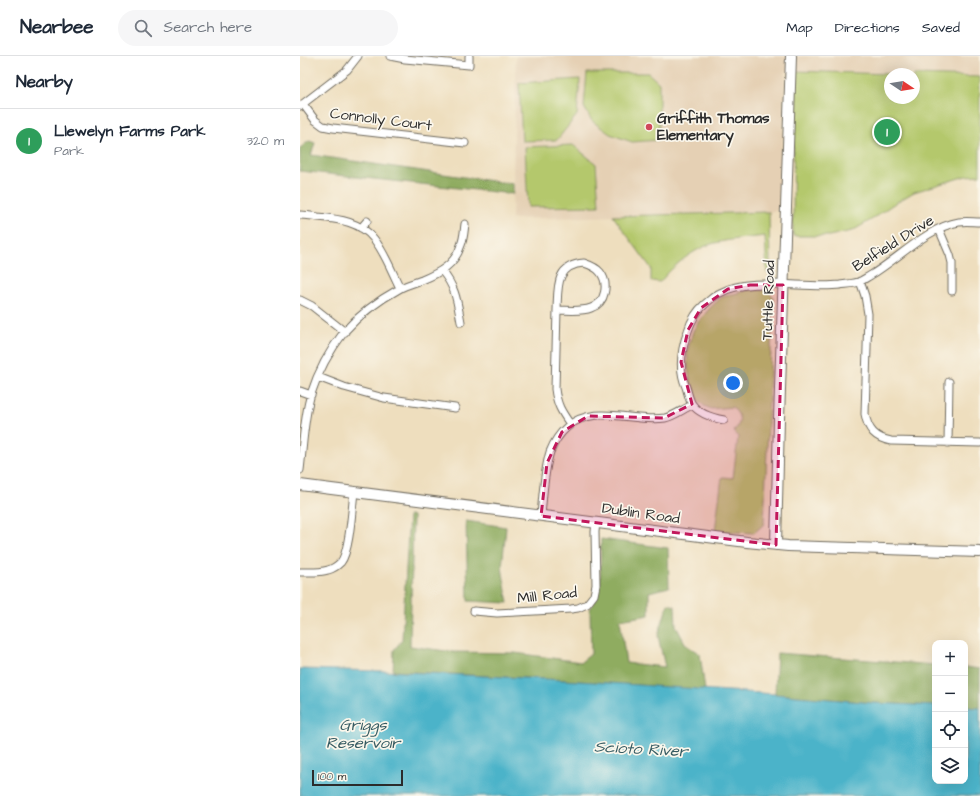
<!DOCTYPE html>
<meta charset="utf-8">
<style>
:root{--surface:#fff;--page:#f6f6f7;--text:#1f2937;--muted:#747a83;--line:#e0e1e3;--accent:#1a73e8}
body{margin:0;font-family:"Architects Daughter",sans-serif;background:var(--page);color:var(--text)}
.controls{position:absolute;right:12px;bottom:12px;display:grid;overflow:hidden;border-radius:8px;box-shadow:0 4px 16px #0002}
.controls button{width:36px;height:36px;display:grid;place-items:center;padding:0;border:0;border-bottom:1px solid var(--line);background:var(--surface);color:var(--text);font:20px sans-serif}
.compass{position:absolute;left:584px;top:12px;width:36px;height:36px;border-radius:50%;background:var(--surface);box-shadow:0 4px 16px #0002;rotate:102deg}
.scale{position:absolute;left:12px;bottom:10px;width:91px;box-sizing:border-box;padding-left:4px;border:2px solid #2b2b2b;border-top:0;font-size:11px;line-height:14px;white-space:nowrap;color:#2b2b2b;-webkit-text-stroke:3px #fbf7ec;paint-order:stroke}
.you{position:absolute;left:433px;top:327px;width:14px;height:14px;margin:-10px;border:3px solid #fff;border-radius:50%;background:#1a73e8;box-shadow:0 0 0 6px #1a73e833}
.badge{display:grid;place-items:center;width:26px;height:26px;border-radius:50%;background:var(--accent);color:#fff;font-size:13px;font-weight:700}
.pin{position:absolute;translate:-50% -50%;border:2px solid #fff;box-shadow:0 1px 4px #0006}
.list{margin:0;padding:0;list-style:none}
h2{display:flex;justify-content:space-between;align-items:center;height:52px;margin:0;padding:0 16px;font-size:17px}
h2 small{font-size:13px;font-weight:400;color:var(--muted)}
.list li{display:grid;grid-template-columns:26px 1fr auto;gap:12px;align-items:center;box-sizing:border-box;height:64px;padding:0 16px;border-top:1px solid var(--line)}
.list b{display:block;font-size:15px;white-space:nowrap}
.list p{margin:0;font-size:13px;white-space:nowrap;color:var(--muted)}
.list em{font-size:13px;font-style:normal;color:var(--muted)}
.icon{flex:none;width:22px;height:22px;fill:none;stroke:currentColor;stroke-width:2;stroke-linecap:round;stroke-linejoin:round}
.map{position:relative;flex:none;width:680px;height:740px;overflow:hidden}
header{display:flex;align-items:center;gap:24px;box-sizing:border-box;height:56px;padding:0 20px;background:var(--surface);border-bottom:1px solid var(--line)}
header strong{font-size:19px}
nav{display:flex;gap:22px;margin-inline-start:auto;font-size:14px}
.search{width:280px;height:36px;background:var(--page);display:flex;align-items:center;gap:10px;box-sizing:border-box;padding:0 14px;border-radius:22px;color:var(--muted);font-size:15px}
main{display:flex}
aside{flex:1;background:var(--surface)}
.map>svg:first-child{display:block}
.built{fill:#e5d0b4}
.green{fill:#b4c86c;stroke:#707a4c}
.forest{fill:#8fac60;stroke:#5d6c46}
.water{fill:#4bb3c9;stroke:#3b6f7a}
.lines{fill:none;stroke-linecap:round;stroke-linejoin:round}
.minor-casing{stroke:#6f6a5e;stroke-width:9}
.secondary-casing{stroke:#6f6a5e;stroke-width:12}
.minor{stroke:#fff;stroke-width:7}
.secondary{stroke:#fff;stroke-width:10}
.marked{fill:#c2185b;fill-opacity:0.2;stroke:#c2185b;stroke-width:3;stroke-dasharray:8 5;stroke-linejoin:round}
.poi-dot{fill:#d1495b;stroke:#fbf7ec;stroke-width:1.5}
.labels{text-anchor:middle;stroke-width:3.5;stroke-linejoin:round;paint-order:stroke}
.poi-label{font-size:15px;font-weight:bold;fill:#2b2b2b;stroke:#fbf7ec;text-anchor:start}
.street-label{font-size:15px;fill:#2b2b2b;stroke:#fbf7ec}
.water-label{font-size:16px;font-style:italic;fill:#365b62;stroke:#fbf7ec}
</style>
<header>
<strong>Nearbee</strong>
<div class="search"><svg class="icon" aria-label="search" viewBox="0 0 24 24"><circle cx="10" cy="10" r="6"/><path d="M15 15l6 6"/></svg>Search here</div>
<nav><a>Map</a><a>Directions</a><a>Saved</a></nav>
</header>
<main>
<aside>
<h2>Nearby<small></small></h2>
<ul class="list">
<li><span class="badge" style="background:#2e9e5b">1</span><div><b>Llewelyn Farms Park</b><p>Park</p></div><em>320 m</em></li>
</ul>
</aside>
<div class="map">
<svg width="680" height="740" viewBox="0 0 680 740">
<rect width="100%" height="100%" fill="#fbf7ec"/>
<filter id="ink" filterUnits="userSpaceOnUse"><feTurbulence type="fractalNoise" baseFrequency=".025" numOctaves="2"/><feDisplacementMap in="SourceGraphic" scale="8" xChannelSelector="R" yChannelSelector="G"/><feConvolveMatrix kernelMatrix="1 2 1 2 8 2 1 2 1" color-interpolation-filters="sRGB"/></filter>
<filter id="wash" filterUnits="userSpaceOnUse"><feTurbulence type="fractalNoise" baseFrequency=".012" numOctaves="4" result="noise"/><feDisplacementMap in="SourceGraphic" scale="16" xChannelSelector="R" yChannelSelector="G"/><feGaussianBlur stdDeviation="0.9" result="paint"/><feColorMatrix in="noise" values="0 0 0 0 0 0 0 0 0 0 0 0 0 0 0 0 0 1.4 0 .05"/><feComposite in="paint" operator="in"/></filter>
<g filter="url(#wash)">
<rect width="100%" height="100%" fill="#eedebe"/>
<path class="built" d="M216,0h464v21l-66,-2v-1l-128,-3 -6,139 -11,2 -257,7z"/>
<path class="green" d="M494,15l96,3v24h24v-23l66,2v98l-14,1 -52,16 -22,13 -21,15 -19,11 -23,5h-36z
M287,17h61l11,10v57l-27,2 -22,-8 -18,-13 -8,-14z
M280,23l-3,36 -20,25 -35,1 -3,-58z
M273,89l23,19 3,42 -71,1 -3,-60z
M469,156l1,59 -3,2 -2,-37c-15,2 -35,3 -50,7 -21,5 -42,23 -55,39l-9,-1v-13l-38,-52z
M448,234h20l5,7 -9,227 -10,9 -39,-2 7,-54 11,1 5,-41 -4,-6c8,-9 7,-16 -2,-24l-21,2 -7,-3 -6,-6 -6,-11 -4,-20 -1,-17 6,-21 6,-10 11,-13 12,-11z"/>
<path class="forest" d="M9,85l6,2 -4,12 202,29v10l-213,-23v-23z
M109,459l4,1 -3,130 43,6 62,1 66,9 10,-8 -1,-44 10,-24 1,-47 67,9 1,39 -20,5v23l-29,5 6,43 39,4 -7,-31 10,-32 7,2 1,20 10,19 14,9 5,36 -142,-10 -170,-9 1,-21 8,-10z
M166,465l40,6 -4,40 6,36 -40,-2z
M477,597l158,12v41l-62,-3 -98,-9z
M665,611l15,2v39l-15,-1z"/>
<path class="water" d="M0,613l84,2 179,9 212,14 98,9 62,3v75h30v-74l15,1v88h-680z"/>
</g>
<g filter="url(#ink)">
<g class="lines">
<g class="minor-casing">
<path id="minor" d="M90,0l15,3 64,6v-9
M3,48l12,16 8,6 10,2 132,15
M0,50l47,-36 11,-14
M0,159c6,0 12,1 18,2 21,2 43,5 56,22 11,14 18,33 26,49
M61,172l6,-7
M639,173l11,26 2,8v28
M284,207c6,2 12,4 16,9 9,11 6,31 -9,36 -10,4 -23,2 -34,2 1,-22 -2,-45 27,-47z
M142,215c14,17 15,30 19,51
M560,225l5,15 3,18 -3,100c3,16 10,24 26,27l89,2
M0,244l12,6 33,26
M257,254l-2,79c2,16 6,22 15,35
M18,321l26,10 40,11 71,10
M0,335l11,4
M424,364c-11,-2 -25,-6 -32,-16 -3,-4 -4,-11 -6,-17 -8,-18 -5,-37 2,-56 3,-10 9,-20 17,-27 5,-4 10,-9 15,-11 31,-17 84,-4 120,-8 6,-1 15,-1 21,-4 3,-2 7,-4 10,-6 27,-16 57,-48 88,-53 7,-1 14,0 21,0
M648,387l1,-61
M0,414c3,-24 4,-54 11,-76 7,-22 19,-44 33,-62 15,-17 35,-32 55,-43 7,-4 15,-6 23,-9 17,-7 33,-15 39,-35 3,-7 3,-14 4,-21
M241,460c2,-21 3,-45 9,-64 4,-10 9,-18 17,-25 27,-24 66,-4 98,-9 10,-2 18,-9 27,-13
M0,516c9,0 19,1 28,-2 4,-1 10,-5 13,-8 9,-11 11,-55 13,-70
M174,555l23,2 74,-4 7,-1 9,-4 7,-9 2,-10 -1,-53 1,-10"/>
</g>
<g class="secondary-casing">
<path id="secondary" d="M0,429l447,57 41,4 192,6
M476,489l3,-126 12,-363"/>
</g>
<use href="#minor" class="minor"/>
<use href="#secondary" class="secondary"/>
</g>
</g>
<path class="marked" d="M450,229h33l-7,260 -235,-29 6,-53 15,-31 26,-16 76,2 28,-14 -11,-42 7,-32 13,-22 27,-19z"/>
<circle class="poi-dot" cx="349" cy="71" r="4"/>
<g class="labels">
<g class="poi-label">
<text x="357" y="67">Griffith Thomas<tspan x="357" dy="17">Elementary</tspan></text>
</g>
<g class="street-label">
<text transform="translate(81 63) rotate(7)" y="5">Connolly Court</text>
<text transform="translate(593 187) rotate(-32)" y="5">Belfield Drive</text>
<text transform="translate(468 244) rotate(-88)" y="5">Tuttle Road</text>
<text transform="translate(341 457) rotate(8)" y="5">Dublin Road</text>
<text transform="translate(247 539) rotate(-6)" y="5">Mill Road</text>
</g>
<g class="water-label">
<text x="63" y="674">Griggs<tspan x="63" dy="18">Reservoir</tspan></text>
<text transform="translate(341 692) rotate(3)" y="6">Scioto River</text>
</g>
</g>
</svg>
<div class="controls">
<button>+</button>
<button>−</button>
<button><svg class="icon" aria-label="locate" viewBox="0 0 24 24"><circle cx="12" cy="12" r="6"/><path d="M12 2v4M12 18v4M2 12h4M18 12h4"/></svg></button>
<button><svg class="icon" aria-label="layers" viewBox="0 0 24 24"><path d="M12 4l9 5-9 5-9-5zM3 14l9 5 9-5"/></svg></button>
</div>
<svg class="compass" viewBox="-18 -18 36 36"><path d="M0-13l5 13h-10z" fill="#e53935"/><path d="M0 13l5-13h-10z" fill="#747a83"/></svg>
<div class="scale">100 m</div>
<div class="you"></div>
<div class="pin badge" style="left:587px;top:76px;background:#2e9e5b">1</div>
</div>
</main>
